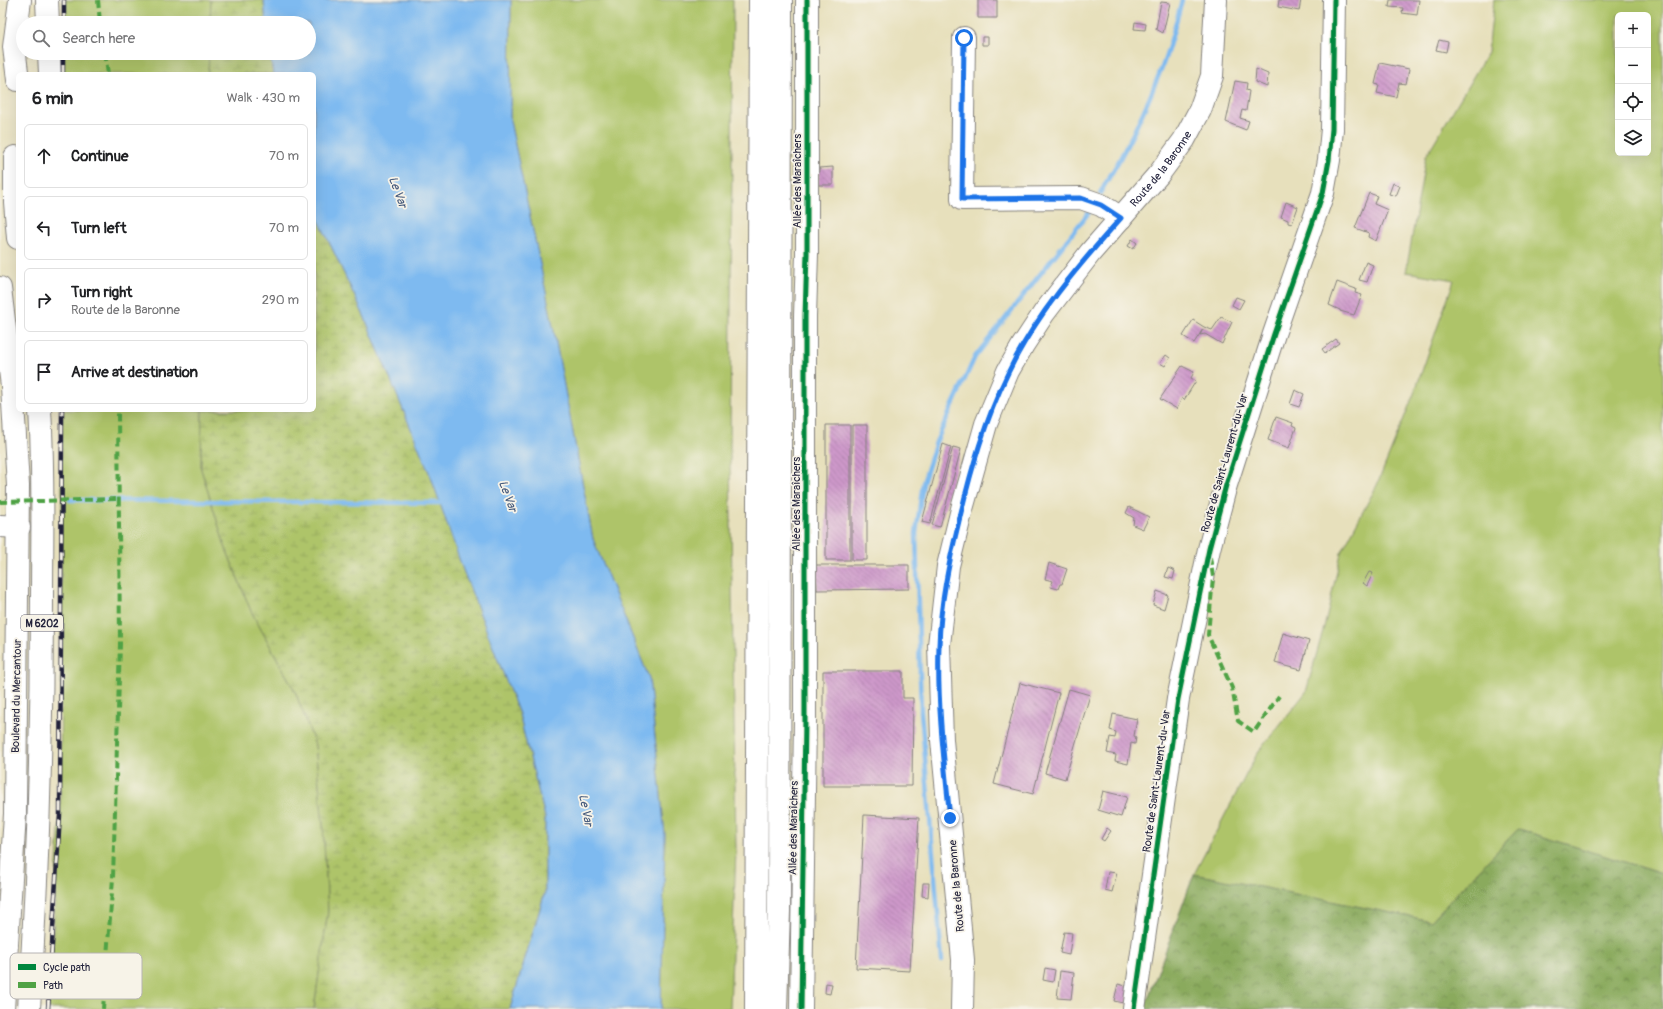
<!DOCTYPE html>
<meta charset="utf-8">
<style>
:root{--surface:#fff;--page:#f2f2f2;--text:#202124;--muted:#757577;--line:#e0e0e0}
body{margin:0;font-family:Pangolin,sans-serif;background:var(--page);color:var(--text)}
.controls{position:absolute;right:12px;top:12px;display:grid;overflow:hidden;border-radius:6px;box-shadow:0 4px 16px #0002}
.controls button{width:36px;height:36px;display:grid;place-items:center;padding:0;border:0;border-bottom:1px solid var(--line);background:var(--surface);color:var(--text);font:20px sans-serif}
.stop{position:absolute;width:12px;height:12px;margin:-9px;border:3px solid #1a73e8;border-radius:50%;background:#fff}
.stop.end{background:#1a73e8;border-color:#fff;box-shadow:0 1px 4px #0008}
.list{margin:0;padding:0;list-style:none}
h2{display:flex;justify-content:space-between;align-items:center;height:52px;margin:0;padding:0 16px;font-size:17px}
h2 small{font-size:13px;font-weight:400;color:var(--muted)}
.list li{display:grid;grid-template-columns:26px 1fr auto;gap:12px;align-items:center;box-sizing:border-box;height:64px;margin:0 8px 8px;padding:0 8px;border:1px solid var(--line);border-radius:6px}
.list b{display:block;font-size:15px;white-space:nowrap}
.list p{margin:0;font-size:13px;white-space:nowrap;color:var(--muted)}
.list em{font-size:13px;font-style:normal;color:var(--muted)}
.icon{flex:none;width:22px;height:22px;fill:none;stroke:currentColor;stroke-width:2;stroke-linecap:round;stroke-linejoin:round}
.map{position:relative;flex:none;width:1663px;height:1009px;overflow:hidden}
.search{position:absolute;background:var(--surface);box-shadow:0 4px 16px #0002;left:16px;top:16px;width:300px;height:44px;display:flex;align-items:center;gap:10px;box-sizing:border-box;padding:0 14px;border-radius:22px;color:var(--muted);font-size:15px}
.panel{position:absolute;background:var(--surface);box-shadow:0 4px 16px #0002;left:16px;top:72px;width:300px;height:340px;border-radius:6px}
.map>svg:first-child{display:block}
.green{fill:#aec469;stroke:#687352;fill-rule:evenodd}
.forest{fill:url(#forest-crowns);stroke:#56664c}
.wetland{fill:url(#wetland-marsh);stroke:#687352}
.water{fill:#7ebaf0;stroke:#506e96}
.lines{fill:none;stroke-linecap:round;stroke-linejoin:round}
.stream{stroke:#7ebaf0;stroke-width:4.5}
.building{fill:url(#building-back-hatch)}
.minor-casing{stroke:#84817c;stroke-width:24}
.major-casing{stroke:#84817c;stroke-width:24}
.highway-casing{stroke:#84817c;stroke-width:24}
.minor{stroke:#fff;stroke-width:22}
.major{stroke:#fff;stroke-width:22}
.highway{stroke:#fff;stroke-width:22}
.rail-casing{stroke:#22223b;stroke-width:4.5}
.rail{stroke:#f7f3e8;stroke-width:3;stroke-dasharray:9;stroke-linecap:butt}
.quiet{stroke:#50a245;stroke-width:4;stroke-dasharray:8 4;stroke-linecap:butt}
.cycleway-casing{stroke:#f7f3e8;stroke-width:8}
.cycleway{stroke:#00873e;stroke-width:5}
.route{stroke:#1a73e8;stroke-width:5}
.labels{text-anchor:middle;stroke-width:3.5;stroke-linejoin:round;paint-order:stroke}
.shield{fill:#f7f3e8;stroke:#62616f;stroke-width:1}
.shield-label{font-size:10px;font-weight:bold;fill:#22223b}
.street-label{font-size:11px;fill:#22223b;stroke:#f7f3e8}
.water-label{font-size:12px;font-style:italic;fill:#42577a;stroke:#f7f3e8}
.key{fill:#f7f3e8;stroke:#b7b4b4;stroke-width:1}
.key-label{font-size:11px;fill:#22223b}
</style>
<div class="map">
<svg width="1663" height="1009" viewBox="0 0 1663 1009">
<defs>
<pattern id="forest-crowns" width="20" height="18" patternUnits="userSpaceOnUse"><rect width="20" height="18" fill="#8aaa5d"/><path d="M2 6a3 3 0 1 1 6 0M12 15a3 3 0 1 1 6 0" fill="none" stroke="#708a4e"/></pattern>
<pattern id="wetland-marsh" width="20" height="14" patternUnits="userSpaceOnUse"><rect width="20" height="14" fill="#aec469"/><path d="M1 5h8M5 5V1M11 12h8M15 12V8" fill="none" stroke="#95a85c"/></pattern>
<pattern id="building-back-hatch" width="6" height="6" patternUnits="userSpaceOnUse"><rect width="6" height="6" fill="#ce99ca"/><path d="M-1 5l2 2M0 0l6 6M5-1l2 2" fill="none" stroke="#a77ca5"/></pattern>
</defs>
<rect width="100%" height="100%" fill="#f7f3e8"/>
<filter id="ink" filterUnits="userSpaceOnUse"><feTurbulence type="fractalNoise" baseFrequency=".025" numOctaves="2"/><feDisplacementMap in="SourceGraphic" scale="8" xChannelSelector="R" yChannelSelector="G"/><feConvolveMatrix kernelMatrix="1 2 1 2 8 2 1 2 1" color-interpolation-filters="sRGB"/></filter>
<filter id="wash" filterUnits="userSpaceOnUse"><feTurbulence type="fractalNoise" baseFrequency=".012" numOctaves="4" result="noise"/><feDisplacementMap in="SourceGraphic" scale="16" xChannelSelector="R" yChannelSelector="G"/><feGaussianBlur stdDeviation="0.9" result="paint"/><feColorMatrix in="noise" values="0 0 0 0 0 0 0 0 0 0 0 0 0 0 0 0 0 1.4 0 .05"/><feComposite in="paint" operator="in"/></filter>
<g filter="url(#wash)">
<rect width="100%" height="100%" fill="#e7e0bc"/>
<path class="green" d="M64,0h147l-1,23h-146z
M511,0h222l-3,454 6,396 -6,159h-69l4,-174 -16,-157 -56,-139 -42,-223 -41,-195z
M1494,0h169v874l-145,-45 -87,92 -237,-47 64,-122 48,-60 21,-76 14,-63 36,-68 38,-94 39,-111 -48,-8 20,-116 62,-104zM1618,15h30v138h-30z
M63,53h146l-1,21h-145z
M62,410h140l-1,59 24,77 26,65 44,80 20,54 8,79 5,87 -14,98h-266l12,-194z"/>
<path class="forest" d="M1518,829l145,45v135h-519l50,-135 237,47z"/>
<path class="wetland" d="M211,0h53l2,23h-56z
M209,53h61l3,21h-65z
M314,210l51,108 66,159 32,93 56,144 26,103v75l-35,117h-196l14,-98 -5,-87 -8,-79 -20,-54 -44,-80 -26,-65 -24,-77 1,-59h112z"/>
<path class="water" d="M264,0h247l-1,121 41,195 42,223 56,139 16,157 -4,174h-151l35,-117v-75l-26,-103 -56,-144 -32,-93 -66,-159 -51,-108v-136h-41l-3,-21h39v-30h-43z"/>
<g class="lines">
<path class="stream" d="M1100,193c25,-40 45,-81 62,-126 8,-21 14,-45 20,-67
M70,500l375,3
M942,961l-21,-249 -5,-179 7,-50 13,-41 39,-85 115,-146"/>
</g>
<g id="blocks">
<path class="building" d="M978,0h19v18h-19z
M1279,0h22l-2,11 -21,-4z
M1390,0h29l-2,15 -15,-2 1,-5 -14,-1z
M1161,2l9,1 -7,30 -7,-4z
M1135,22l11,2 -1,6 -11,-1z
M982,37h6v8h-6z
M1439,40l9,2 -2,10 -10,-2z
M1380,63l29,6 -3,15 -7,-1 -3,14 -19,-4 2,-8 -4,-1z
M1256,69l12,5 -1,13 -12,-5z
M1235,81l12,2 -1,7 3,1 -3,20 -4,-1 -2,8 9,3 -3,9 -20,-8z
M833,167v18h-15l1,-17z
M1393,183l7,3 -4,10 -7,-2z
M1369,193l8,3 -3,8 14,6 -12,31 -8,-4 1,-4 -14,-5z
M1286,202l12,5 -6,17 -4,-1v-3l-7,-3z
M1132,239l5,4 -4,6 -5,-3z
M1366,262l7,3 -6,17 -8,-2z
M1337,282l19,7 -1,4 7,2 -8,20 -14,-4v-1l-11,-5z
M1236,297l8,3 -5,9 -7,-4z
M1221,317l11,5 -10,22 -17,-10 -5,1 3,-6 -9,14 -11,-7 10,-16 11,7 8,3z
M1336,339l3,4 -14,10 -3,-4z
M1166,355l4,3 -5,8 -5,-3z
M1182,366l12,6 -3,6 5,3 -12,19 -2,-2 -5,11 -17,-10z
M1295,390l9,4 -5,13 -9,-3z
M1276,417l17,6 -1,3 4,2 -7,20 -21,-8z
M826,425h24v135h-24z
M852,425h15v135h-15z
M943,444l8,3 -21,77 -8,-2z
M953,447l8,2 -21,78 -8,-2z
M1129,507l20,10 -6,12 -10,-4 1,-7 -8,-5z
M1049,563l18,6 -5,15h-2l-2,5 -7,-2 2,-6 -8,-2z
M816,565h93v24l-92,1z
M1168,568l7,3 -2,8 -8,-2z
M1369,572l4,1 -6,13 -4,-3z
M1157,591l11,4 -4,14 -11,-4z
M1283,633l26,8 -8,29 -26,-7z
M823,671h80v27h10l-1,88h-89z
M1020,683l39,10 -26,101 -39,-10z
M1069,689l21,6 -25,84 -20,-6z
M1113,714l24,5 -3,17 2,1 -1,7 -4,-1 -3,21 -13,-3 1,-6 -9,-2 3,-16 5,1 1,-6 -6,-2z
M1103,791l24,6 -6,20 -23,-7z
M864,815l55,3 -9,153 -54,-3z
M1107,828l4,3 -7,10 -3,-2z
M1108,872l9,1 -5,19 -7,-2z
M923,883h6l-1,14 -6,-1z
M1064,932l8,1 -3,22 -9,-2z
M1045,968l10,2 -2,12 -10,-2z
M1060,971l14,2 -3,26 -14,-1z
M826,983l6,1 -2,10 -5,-1z
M1118,984l12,3 -2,17 -14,-3z"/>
</g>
</g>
<g filter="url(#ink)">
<use href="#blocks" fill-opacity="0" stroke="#84817c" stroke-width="1"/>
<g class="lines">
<g class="minor-casing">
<path id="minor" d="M964,38l-2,161 119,-1 20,7 20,13
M0,526l19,1
M801,1009l4,-289v-404l2,-62v-254
M1134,1009l44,-310 31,-150 17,-64 48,-151 49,-141 6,-33 3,-31 2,-129"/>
</g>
<g class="major-casing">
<g id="major">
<path d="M47,0l1,23"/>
<path d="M49,53l1,21"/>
<path d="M18,80l-4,-33 6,-47"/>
<path d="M15,157v45l3,36"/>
<path d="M0,288l12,98 6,100 -3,328 -12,195"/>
<path d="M29,1009c9,-136 13,-272 13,-408 0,-64 2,-128 -2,-191"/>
<path id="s1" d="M962,1009l1,-49 -21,-220 -3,-95 9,-79 14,-57 24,-85 22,-53 15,-26 21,-32 46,-60 69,-79 25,-34 16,-30 12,-34 4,-76"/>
</g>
</g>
<g class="highway-casing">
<path id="highway" d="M756,1009l4,-1009
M776,1009l3,-98 2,-911"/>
</g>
<use href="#minor" class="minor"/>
<use href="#major" class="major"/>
<use href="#highway" class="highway"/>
<g class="rail-casing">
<path id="rail" d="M64,23v-23
M63,74v-21
M48,1009l12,-194 2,-405"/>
</g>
<use href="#rail" class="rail"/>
<path class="quiet" d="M98,0l2,23
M105,53l3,21
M0,502l118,-3
M1210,557l3,20 -5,58 24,53 6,33 16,11 25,-36
M103,1009l10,-131 7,-234 -2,-234"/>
<g class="cycleway-casing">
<path id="cycleway" d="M801,1009l4,-289v-404l2,-62v-254
M1134,1009l44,-310 31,-150 17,-64 48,-151 49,-141 6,-33 3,-31 2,-129"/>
</g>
<use href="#cycleway" class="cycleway"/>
</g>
</g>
<g class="lines" filter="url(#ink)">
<path class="route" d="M950,818c-6,-57 -13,-115 -11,-172 1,-42 10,-84 20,-125 12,-51 26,-101 49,-148 27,-57 71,-108 113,-155l-20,-13 -20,-7 -119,1 2,-161"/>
</g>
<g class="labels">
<rect class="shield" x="21" y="615" width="42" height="16" rx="3"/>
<g class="shield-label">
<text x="42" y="627">M 6202</text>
</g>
<g class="street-label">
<text dy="4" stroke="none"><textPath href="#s1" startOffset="903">Route de la Baronne</textPath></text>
<text transform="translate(797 181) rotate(-90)" y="4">Allée des Maraîchers</text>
<text transform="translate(1224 463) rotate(-74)" y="4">Route de Saint-Laurent-du-Var</text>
<text transform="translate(796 504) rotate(-90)" y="4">Allée des Maraîchers</text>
<text transform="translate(16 696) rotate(-89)" y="4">Boulevard du Mercantour</text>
<text transform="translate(1156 781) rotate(-82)" y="4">Route de Saint-Laurent-du-Var</text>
<text transform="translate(793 828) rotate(-89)" y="4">Allée des Maraîchers</text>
<text transform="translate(956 886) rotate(-95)" y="4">Route de la Baronne</text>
</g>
<g class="water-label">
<text transform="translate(398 192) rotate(70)" y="4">Le Var</text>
<text transform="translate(508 496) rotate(70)" y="4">Le Var</text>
<text transform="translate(586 810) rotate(79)" y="4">Le Var</text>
</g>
</g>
<rect x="10" y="953" width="132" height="46" rx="6" class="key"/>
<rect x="18" y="964" width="18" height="6" fill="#00873e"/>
<rect x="18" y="982" width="18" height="6" fill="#50a245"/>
<g class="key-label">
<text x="43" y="971">Cycle path</text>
<text x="43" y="989">Path</text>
</g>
</svg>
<div class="controls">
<button>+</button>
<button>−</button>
<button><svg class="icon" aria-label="locate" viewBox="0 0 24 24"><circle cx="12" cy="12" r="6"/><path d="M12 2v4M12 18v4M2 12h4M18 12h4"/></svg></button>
<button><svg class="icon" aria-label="layers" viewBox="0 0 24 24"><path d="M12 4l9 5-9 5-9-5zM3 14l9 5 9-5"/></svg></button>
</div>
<div class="stop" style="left:964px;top:38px"></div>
<div class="stop end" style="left:950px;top:818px"></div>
<div class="search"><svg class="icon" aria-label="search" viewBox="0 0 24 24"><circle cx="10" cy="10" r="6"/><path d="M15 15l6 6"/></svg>Search here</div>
<section class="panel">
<h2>6 min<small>Walk · 430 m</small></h2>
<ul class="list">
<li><svg class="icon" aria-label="ahead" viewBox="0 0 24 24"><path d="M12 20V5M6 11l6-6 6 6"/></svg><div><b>Continue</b></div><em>70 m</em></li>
<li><svg class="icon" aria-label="left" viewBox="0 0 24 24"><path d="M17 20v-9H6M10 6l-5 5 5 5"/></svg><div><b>Turn left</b></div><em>70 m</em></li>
<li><svg class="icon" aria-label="right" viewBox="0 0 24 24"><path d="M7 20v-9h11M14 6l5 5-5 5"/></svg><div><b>Turn right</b><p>Route de la Baronne</p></div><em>290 m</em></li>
<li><svg class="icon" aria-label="arrive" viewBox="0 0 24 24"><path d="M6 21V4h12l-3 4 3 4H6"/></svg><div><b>Arrive at destination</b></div></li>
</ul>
</section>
</div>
